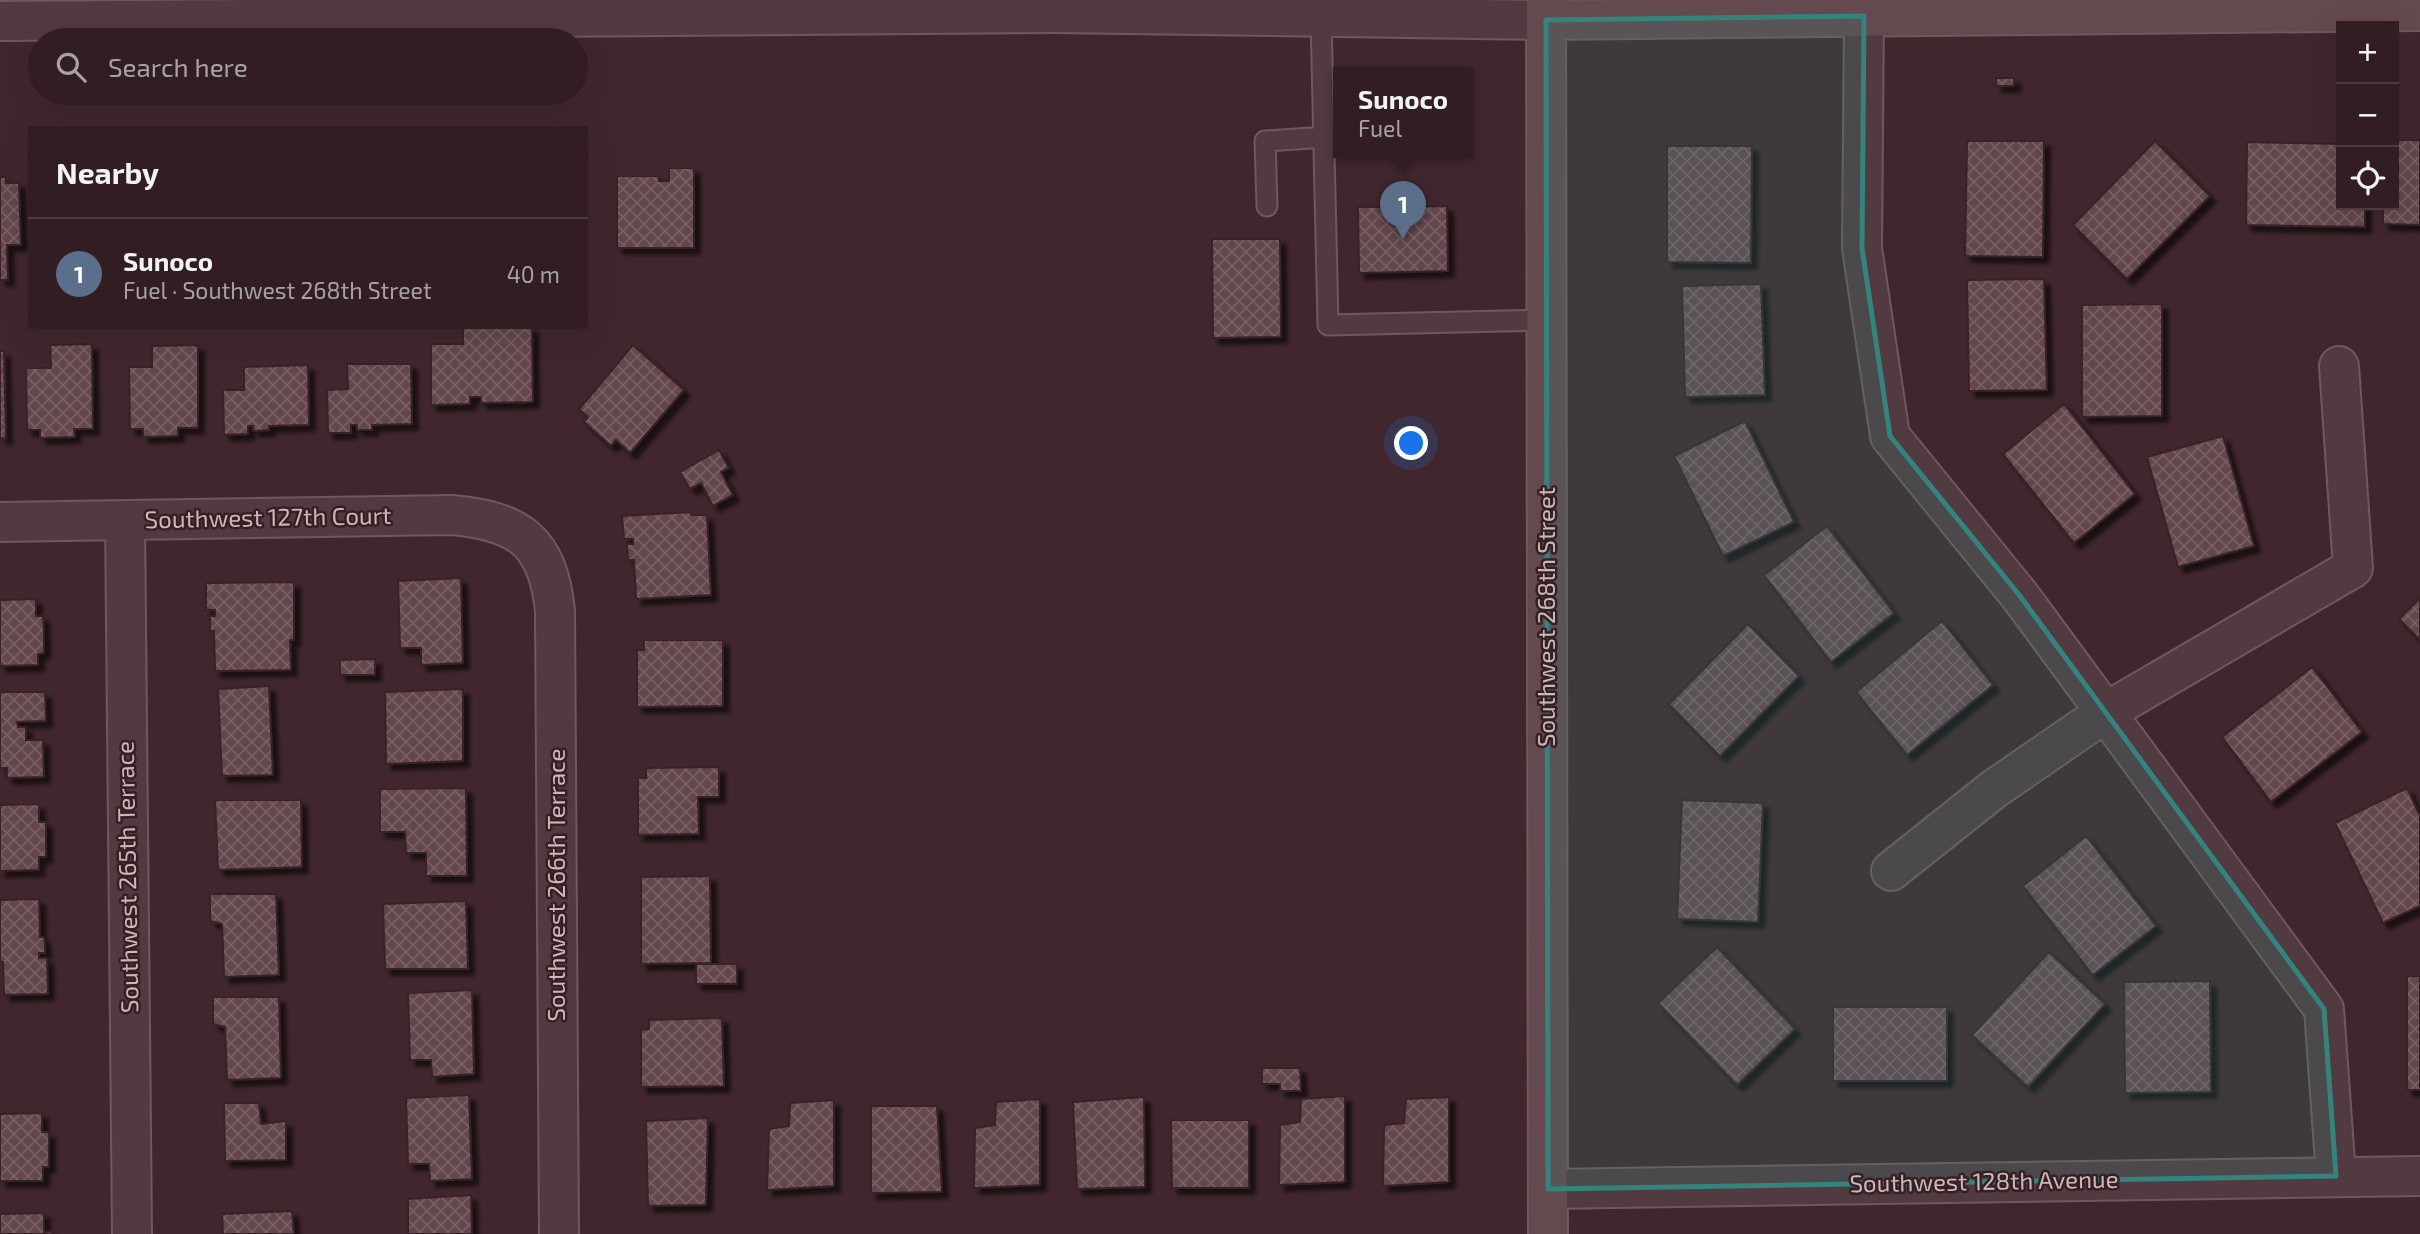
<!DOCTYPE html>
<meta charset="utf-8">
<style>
:root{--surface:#311d22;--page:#3d2a2f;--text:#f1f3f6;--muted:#a8a2a5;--line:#4c3b40;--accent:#f692a4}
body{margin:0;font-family:"Exo 2",sans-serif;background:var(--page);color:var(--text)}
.controls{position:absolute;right:21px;top:21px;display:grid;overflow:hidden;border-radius:0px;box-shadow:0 7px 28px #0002}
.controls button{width:63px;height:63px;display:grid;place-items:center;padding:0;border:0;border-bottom:2px solid var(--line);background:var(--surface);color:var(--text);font:35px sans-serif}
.you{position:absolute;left:1412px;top:444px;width:24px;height:24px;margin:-18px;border:5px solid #fff;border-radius:50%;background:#1a73e8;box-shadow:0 0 0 10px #1a73e833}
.badge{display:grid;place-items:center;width:46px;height:46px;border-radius:50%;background:var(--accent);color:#fff;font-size:23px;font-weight:700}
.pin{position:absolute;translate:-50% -58px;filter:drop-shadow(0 2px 4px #0008)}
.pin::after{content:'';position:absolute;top:37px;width:24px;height:21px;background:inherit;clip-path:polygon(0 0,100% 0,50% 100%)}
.popup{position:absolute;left:1333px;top:67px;width:140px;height:91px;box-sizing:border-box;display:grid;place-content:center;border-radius:0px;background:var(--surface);filter:drop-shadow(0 2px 5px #0005);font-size:23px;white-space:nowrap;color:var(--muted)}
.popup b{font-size:26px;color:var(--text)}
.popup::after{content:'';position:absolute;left:50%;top:100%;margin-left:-14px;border:14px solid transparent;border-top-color:var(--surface)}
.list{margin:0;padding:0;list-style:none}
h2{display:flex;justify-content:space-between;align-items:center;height:91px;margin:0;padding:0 28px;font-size:30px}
h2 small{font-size:23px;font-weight:400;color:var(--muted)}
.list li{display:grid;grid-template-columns:46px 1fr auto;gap:21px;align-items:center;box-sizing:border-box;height:112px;padding:0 28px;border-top:2px solid var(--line)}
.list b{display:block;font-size:26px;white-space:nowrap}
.list p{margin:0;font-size:23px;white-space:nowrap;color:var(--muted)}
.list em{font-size:23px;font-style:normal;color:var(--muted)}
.icon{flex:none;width:38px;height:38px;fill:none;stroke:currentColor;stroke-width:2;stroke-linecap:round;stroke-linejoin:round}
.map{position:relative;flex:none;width:2420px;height:1234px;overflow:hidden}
.search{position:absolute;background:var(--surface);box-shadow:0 7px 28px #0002;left:28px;top:28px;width:560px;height:77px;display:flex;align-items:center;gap:18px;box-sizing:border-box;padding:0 24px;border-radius:38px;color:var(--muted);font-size:26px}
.panel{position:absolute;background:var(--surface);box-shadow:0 7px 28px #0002;left:28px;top:126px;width:560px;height:203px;border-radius:0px}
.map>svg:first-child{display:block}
.building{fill:url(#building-cross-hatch);stroke:#382226;stroke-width:2;filter:url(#shadow)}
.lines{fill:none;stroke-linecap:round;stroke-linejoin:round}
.service-casing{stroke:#6e595d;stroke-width:23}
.minor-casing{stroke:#6e595d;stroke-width:42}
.tertiary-casing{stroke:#6e595d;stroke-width:42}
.secondary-casing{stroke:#6e595d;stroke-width:42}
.service{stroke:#513b40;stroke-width:19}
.minor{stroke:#513b40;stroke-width:38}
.tertiary{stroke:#513b40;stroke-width:38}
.secondary{stroke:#64494e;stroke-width:38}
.marked{fill:#35837d;fill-opacity:0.2;stroke:#35837d;stroke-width:5;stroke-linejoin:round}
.labels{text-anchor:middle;stroke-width:5;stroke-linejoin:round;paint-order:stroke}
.street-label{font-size:24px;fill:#cbb8bb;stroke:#362024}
</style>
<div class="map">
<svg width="2420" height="1234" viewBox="0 0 2420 1234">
<defs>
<pattern id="building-cross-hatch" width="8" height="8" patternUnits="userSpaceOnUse" patternTransform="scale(1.75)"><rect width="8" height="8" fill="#63464c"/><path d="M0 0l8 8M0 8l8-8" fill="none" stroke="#785f64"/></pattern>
<filter id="shadow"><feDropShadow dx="6" dy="6" stdDeviation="2" flood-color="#0009"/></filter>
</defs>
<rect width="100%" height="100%" fill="#41272d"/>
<path class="building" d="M1996,78h18v8h-18z
M2394,140h26v85l-37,-1v-19h11z
M1967,141h77l-1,116 -78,-1z
M2155,141l55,55 -83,83 -54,-54z
M2247,142l94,2v61h24v22l-119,-2z
M1667,146h85l-1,117 -84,-1z
M669,168h25v80h-77v-72h42v5h10z
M0,177h6v6h13l2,62h-14l1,35h-8z
M1447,206l1,65 -89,2 -1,-66z
M1212,239h68l1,98 -68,1z
M2044,279l3,111 -78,1 -2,-111z
M1761,284l4,111 -80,2 -3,-111z
M2162,304v112l-80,1v-112z
M463,327h69l1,75 -52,1v-6h-11v7l-39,1v-61h32z
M92,344l1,85h-19l1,8 -35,1v-8h-13l-1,-62h25l-1,-23z
M198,345v83h-20v8l-35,1v-8h-13l-1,-62h23v-21z
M633,345l51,45 -54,63 -14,-13 -5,6 -27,-24 4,-5 -9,-8z
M0,351h4l2,87h-6z
M347,364h64l1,60 -40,1v5h-15v-5h-6v8h-23l-1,-43 21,-1z
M308,365l1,60 -40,1v4l-16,1v-5h-5v8l-24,1 -1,-45h21v-23z
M2064,404l71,90 -61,49 -71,-89z
M1745,421l49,101 -71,34 -49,-100z
M2223,436l31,110 -76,21 -31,-110z
M719,450l10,18 -8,4 12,23 -20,11 -12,-23 -11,6 -10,-17z
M691,512v3h16l4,80 -75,4 -2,-39h-6l-1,-16h6v-5h-9l-2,-23z
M1827,526l67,87 -63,49 -67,-87z
M461,578l2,85 -42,2v-17h-21l-2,-67z
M294,582v58h-4l1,30 -76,1 -1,-40h-4v-15h5v-6h-9v-27z
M2420,598v42l-21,-21z
M36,599v17h7l1,18v19l-6,1v11l-38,1v-66z
M1942,621l51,64 -86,70 -51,-63z
M1748,624l51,52 -79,80 -51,-52z
M644,640h79v66l-86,1v-57h7z
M375,659v16h-35v-15z
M2312,667l50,65 -91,70 -49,-65z
M269,686l4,89 -51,1 -4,-87z
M463,689v72l-77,3 -1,-72z
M0,692h45l1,29 -29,1 1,5h8v13h17l1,37 -37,1v-10h-7z
M719,767v30h-21l1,37 -61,1v-57h8v-10z
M466,788l1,88h-41v-23h-20l-1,-21h-25v-43z
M2407,788l13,28v90l-37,17 -48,-100z
M215,800h86l1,67 -84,3z
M1682,800l81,3 -5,119 -81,-3z
M39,804v18h7v35h-7v13l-39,1v-66z
M2086,836l70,90 -63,49 -70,-89z
M710,876l1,87 -70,1v-87z
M210,894h66l3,81 -55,2 -2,-53 -12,-3z
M39,899l1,38h4l1,8v8h-6v5h8l1,36 -44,1 -1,-33h-3v-62z
M466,901l2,68h-83l-2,-65z
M1717,947l78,82 -58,56 -79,-82z
M2049,952l56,52 -77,83 -56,-52z
M696,964h41v20h-41z
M2407,976h13v114h-13z
M2210,981l1,111 -86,1 -1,-111z
M472,990l2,84 -42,3 -1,-17h-21l-2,-67z
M213,997h66l2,81 -54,2 -2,-53 -12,-3z
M1833,1007h114v74h-114z
M722,1018l2,68 -83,1v-57l8,-1v-9z
M1262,1068h38l1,23h-21v-7h-18z
M469,1095l3,84 -42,2 -1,-17h-21l-2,-66z
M1345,1096v86l-66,3 1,-60 20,-3 1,-23z
M1144,1097l1,90 -68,2 -4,-87z
M1449,1097v85l-66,4 1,-61 20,-2 2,-24z
M1040,1099v86l-66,3 1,-60 20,-3 1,-23z
M834,1100v86l-67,4 2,-61 20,-3 1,-23z
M224,1103h35l2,21 25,-3v39l-61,1z
M871,1106h66l5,86 -71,1z
M42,1113v19h7v35h-6v14h-43v-67z
M708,1118l-2,87 -58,1 -2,-85z
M1171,1120h78v68h-77z
M471,1195l1,39h-64v-35z
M292,1211l2,23h-71l-1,-20z
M44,1213v19l8,-1v3h-52v-20z"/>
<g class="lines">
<g class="service-casing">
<path id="service" d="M1321,17l7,308 218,-5
M1267,206l-2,-65 61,-4"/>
</g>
<g class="minor-casing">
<path id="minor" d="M1864,16l-2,232 28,188 130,160 304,413 12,167
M125,520l7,714
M0,522l452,-7c67,6 96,26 103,96l4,623
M1891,871l103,-82 112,-77 247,-144 -14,-202
M1548,1189l872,-13"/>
</g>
<g class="tertiary-casing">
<path id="tertiary" d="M0,21l1053,-8 493,7"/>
</g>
<g class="secondary-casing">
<path id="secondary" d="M1546,0l2,1234
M1546,20l874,-9"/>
</g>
<use href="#service" class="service"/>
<use href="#minor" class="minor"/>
<use href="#tertiary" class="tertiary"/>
<use href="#secondary" class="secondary"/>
</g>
<path class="marked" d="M1864,16l-2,232 28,188 130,160 304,413 12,167 -788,13 -2,-1169z"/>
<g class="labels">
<g class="street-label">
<text transform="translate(268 518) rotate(-1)" y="8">Southwest 127th Court</text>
<text transform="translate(1547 617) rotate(-90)" y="8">Southwest 268th Street</text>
<text transform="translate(128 877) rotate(-91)" y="8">Southwest 265th Terrace</text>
<text transform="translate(557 885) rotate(-90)" y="8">Southwest 266th Terrace</text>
<text transform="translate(1984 1182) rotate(-1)" y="8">Southwest 128th Avenue</text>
</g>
</g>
</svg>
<div class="controls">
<button>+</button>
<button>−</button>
<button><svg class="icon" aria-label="locate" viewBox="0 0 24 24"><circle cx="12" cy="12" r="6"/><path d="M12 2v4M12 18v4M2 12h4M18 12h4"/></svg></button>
</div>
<div class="you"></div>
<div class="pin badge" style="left:1403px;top:239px;background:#5c6f8a">1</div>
<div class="popup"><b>Sunoco</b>Fuel</div>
<div class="search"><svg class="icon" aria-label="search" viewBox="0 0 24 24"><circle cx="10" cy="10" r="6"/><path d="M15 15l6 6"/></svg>Search here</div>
<section class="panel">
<h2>Nearby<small></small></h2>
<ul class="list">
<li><span class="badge" style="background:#5c6f8a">1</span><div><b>Sunoco</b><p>Fuel · Southwest 268th Street</p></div><em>40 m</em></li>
</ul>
</section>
</div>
